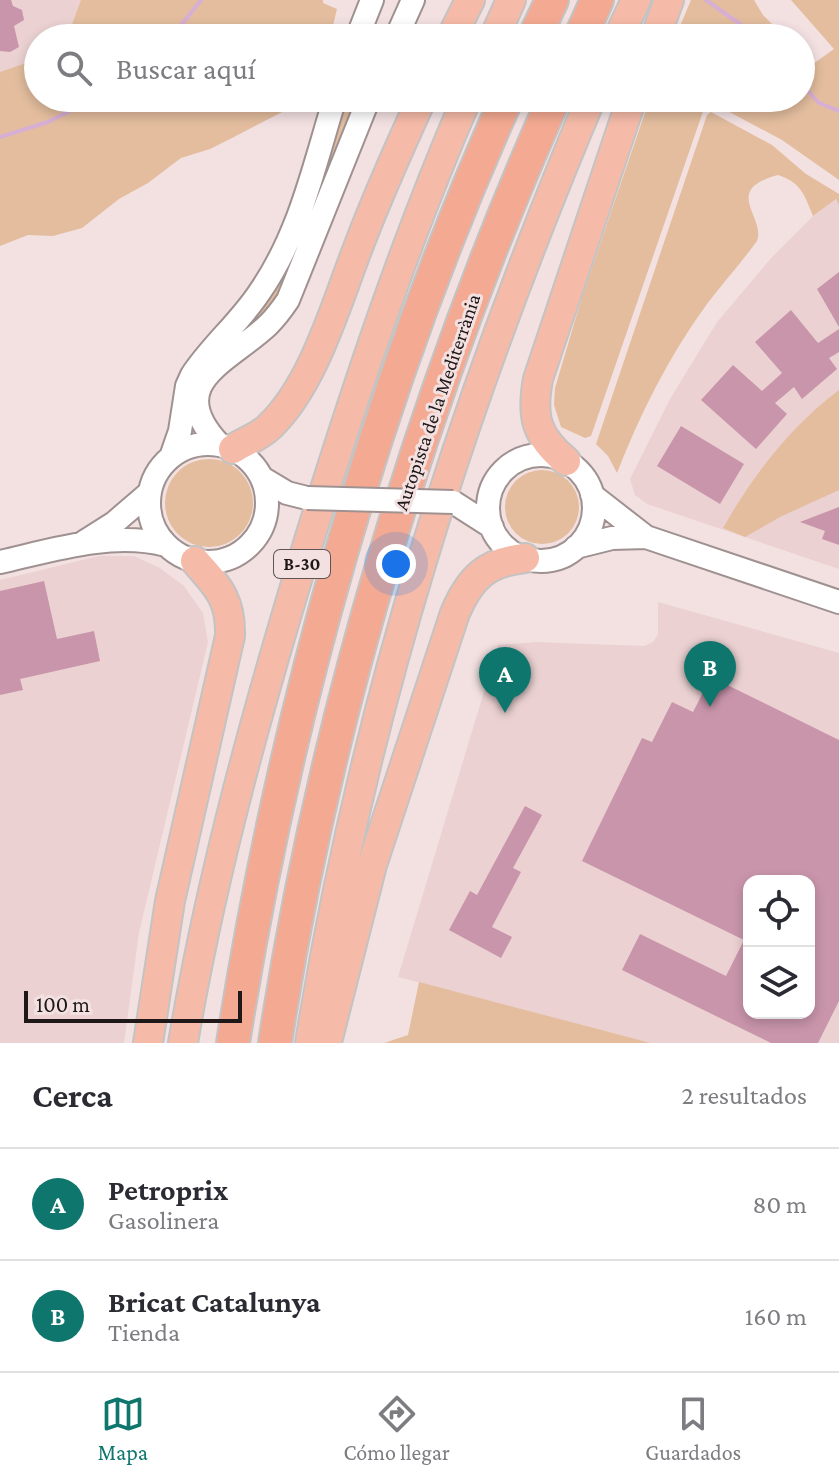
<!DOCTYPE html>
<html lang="es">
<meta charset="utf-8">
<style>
:root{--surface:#fff;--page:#f7f7f7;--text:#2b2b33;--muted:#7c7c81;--line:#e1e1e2;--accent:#0f766e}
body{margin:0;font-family:"Crimson Pro",serif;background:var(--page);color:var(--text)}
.controls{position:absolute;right:24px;bottom:24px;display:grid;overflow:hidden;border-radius:16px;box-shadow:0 4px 12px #0003}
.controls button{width:72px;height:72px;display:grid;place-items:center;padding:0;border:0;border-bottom:2px solid var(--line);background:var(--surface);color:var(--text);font:40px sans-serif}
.scale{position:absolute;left:24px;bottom:20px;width:218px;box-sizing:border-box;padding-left:8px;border:4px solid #1e1818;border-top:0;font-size:22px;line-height:28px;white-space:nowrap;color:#1e1818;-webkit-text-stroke:6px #f3e1e2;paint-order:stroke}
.you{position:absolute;left:396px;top:564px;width:28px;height:28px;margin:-20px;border:6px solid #fff;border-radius:50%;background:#1a73e8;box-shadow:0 0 0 12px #1a73e833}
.badge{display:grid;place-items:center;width:52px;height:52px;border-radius:50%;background:var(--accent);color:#fff;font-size:26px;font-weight:700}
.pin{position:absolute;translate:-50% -66px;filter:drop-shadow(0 2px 4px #0008)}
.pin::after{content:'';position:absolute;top:42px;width:28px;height:24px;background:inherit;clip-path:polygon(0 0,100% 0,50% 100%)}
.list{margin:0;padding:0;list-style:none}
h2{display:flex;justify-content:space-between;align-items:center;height:104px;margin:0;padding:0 32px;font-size:34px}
h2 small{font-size:26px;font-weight:400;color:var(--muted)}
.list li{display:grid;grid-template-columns:52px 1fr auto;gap:24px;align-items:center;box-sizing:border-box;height:112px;padding:0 32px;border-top:2px solid var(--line)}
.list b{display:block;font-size:30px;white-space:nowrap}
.list p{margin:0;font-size:26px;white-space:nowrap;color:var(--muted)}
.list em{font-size:26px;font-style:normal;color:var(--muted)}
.icon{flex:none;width:44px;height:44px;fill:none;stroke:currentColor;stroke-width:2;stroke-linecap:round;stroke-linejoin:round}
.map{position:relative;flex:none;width:839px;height:1043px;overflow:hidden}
.search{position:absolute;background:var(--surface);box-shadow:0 4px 12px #0003;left:24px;right:24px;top:24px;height:88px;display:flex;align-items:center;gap:20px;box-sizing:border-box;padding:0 28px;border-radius:44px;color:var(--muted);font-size:30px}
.sheet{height:328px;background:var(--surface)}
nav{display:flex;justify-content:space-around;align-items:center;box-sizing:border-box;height:112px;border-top:2px solid var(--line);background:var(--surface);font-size:22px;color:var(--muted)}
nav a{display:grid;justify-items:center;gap:4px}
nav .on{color:var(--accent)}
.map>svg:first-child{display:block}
.built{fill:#ebd1d2;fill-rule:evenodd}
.green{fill:#e3bd9e}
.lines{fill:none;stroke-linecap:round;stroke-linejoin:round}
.stream{stroke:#d7aed4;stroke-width:4}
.building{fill:#c995ab;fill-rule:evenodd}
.tertiary-casing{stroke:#a09191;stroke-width:26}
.trunk-casing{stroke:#c4c3c3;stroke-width:32}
.motorway-casing{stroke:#c4c3c3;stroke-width:36}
.tertiary{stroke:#fff;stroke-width:22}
.trunk{stroke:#f6bba8;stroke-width:28}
.motorway{stroke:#f4aa92;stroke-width:32}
.tertiary-bridge-casing{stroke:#a09191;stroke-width:26;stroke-linecap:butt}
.tertiary-bridge{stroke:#fff;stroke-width:22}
.labels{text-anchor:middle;stroke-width:6;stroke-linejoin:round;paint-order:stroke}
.shield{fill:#f3e1e2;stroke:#5e5455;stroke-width:2}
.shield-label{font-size:18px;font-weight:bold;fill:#1e1818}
.street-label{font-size:20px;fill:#1e1818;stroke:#f3e1e2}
</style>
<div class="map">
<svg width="839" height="1043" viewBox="0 0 839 1043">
<rect width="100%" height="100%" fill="#f3e1e2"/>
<path class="built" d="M0,0h118l1,38h-81v35l-38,13z
M836,199l3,6v364l-192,-65 -12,-9 -5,-16 40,-80 47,-77 55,-65 41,-41z
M99,556h35l26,12 24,18 19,27 5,29 -69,291 -15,110h-124v-463z
M658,602l181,51v390h-188l-253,-66 100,-332 37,-3 109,4 9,-4 5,-8zM749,881h60v132h-60z"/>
<path class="green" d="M81,0h242v3l14,6 -7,29h-263z
M691,0h63l9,15 23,23h-111z
M791,0h48v180l-57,-40 -75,-40 -116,336 -6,2 -24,-11 -7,-22 1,-17 27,-91 68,-199h151v-45l12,11 21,-15z
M38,59v39h263l-13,11 -56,29 -22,11 -29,9 -33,25 -29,16 -37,29 -29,8 -25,-1 -28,11v-174z
M342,98h19l-80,195 -14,18 -29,23z
M711,112l61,33 34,29 33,20v11l-3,-6 -23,17c-8,-20 -12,-34 -35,-41 -57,15 -12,42 -21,66 -16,22 -34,42 -50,63 -38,52 -67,110 -90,169l-9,-17 -12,-12 111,-329z
M839,390v100l-59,27 -35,20 -22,-9c31,-54 66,-100 116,-138z
M165 503a44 44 0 1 1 88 0a44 44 0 1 1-88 0Z
M505 507a37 37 0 1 1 74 0a37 37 0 1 1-74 0Z
M419,982l232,61h-267l24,-8z"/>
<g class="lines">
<path class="stream" d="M706,0l54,38
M171,38l30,-38
M801,83l18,20 20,8
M0,137l48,-15 48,-24"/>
</g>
<path class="building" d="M0,0h11l2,6 9,4 2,10 -10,6 5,21 -9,5 -10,-1z
M839,272v55l-22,-38z
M791,310l27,33 21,-14v23l-10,6 8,11 -35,30 -8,-12 -19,16 12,11 -31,35 -55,-49 32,-35 29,26 20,-18 -27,-31z
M681,426l63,38 -24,40 -63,-38z
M839,507v38l-17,-6 3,-8 -25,-9z
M44,581l13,58 37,-8 6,30 -80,18 3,11 -23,5v-104z
M711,677l128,63v261l-21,42h-47l-149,-73 18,-36 86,42 18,-36 -162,-79 60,-123 10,4 20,-40 21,10zM749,881h60v132h-60z
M525,806l17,9 -29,53 8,4 -29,55 20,10 -11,21 -52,-28 21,-39 7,4z"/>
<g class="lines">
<g class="tertiary-casing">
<path id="tertiary" d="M357,38l15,-38
M396,38l17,-38
M149 503a59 59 0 1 1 118 0a59 59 0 1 1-118 0Z
M219,444c-57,-61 10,-82 49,-119 8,-8 14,-16 20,-25l81,-202
M488 508a53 53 0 1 1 106 0a53 53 0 1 1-106 0Z
M171,457l9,-26 7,-45 5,-11c19,-29 47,-52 67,-82 41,-59 55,-127 76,-195
M262,478l25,15 20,5
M592,495l54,42
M453,502l39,25
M84,542l30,-19 36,-31
M576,547l36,-9 34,-1 193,65
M0,562c53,-12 112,-31 166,-17"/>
</g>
<g class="trunk-casing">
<path id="trunk" d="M451,38l19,-38
M494,38l17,-38
M618,38l18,-38
M655,38l14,-38
M233,449c12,-8 26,-12 36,-22 45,-42 68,-126 90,-182 19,-50 41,-99 63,-147
M566,461c-30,-25 -35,-44 -28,-82l94,-281
M328,1038l44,-173 83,-252c15,-35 31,-51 70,-55
M148,1043l22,-142 60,-265c1,-37 -12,-49 -35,-75
M183,1043c29,-172 76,-339 127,-506 46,-148 95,-296 157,-439
M310,1043c53,-331 151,-636 281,-945"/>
</g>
<g class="motorway-casing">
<path id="motorway" d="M534,38l18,-38
M580,38l17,-38
M233,1043c50,-320 141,-650 274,-945
M275,1043c49,-322 147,-648 279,-945"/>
</g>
<use href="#tertiary" class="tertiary"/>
<use href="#trunk" class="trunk"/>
<use href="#motorway" class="motorway"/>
<g class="tertiary-bridge-casing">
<path id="tertiary-bridge" d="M307,498l146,4"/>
</g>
<use href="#tertiary-bridge" class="tertiary-bridge"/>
</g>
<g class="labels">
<rect class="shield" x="274" y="550" width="56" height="28" rx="6"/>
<g class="shield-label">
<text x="302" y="570">B-30</text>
</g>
<g class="street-label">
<text transform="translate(437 402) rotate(-71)" y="7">Autopista de la Mediterrània</text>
</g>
</g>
</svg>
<div class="controls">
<button><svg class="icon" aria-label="locate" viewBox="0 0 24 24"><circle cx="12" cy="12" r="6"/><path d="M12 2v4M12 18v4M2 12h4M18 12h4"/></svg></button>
<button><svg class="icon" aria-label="layers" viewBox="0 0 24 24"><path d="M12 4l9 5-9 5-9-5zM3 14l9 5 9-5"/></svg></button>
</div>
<div class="scale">100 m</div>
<div class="you"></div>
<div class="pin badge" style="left:505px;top:713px">A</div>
<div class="pin badge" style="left:710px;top:707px">B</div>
<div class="search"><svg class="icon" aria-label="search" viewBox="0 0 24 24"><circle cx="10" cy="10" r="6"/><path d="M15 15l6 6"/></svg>Buscar aquí</div>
</div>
<section class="sheet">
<h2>Cerca<small>2 resultados</small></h2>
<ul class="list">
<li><span class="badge">A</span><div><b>Petroprix</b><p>Gasolinera</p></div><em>80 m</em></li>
<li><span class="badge">B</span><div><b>Bricat Catalunya</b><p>Tienda</p></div><em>160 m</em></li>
</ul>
</section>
<nav>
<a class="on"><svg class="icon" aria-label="map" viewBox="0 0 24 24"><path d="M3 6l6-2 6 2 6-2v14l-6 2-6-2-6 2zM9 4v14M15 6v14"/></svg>Mapa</a>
<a><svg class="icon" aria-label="directions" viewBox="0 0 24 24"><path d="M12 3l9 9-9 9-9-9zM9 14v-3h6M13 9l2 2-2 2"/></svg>Cómo llegar</a>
<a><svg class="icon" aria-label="saved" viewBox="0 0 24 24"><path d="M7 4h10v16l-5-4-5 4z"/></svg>Guardados</a>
</nav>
